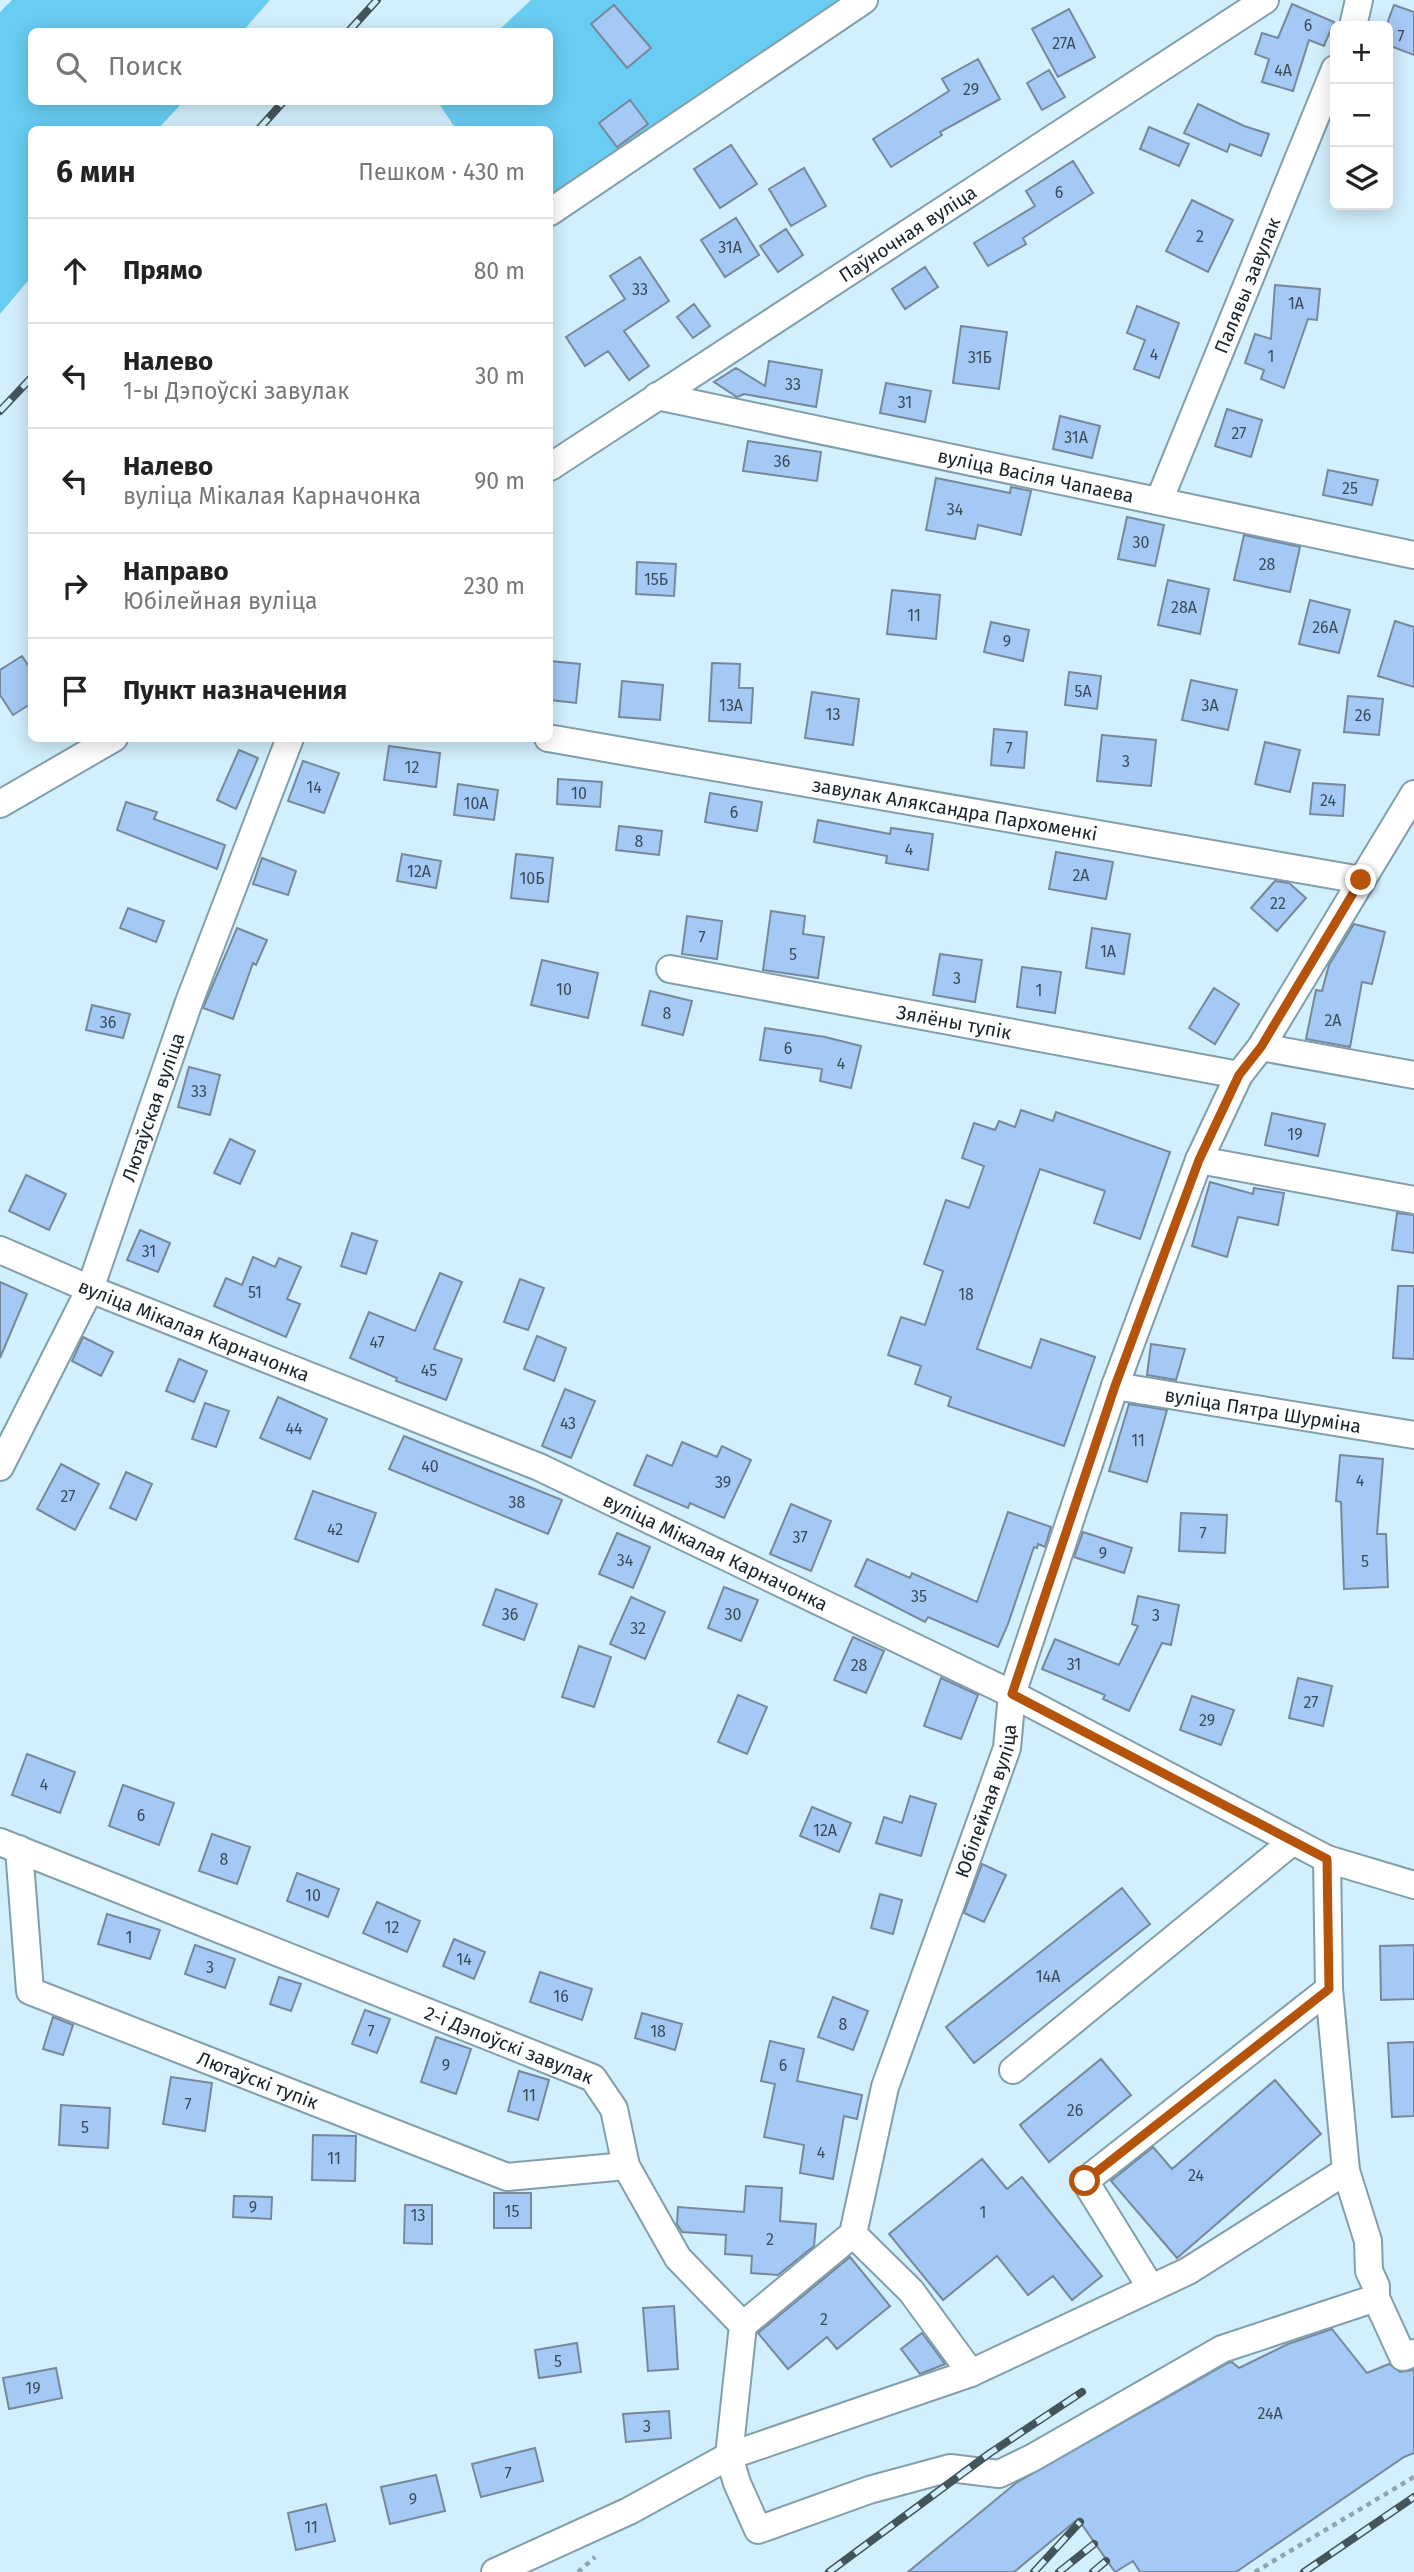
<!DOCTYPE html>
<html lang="ru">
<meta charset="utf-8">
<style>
:root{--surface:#fff;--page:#f6f6f6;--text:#222;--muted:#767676;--line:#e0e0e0}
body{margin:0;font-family:"Fira Sans",sans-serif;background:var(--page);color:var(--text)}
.controls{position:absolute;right:21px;top:21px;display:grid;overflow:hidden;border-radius:10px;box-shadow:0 4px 18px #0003}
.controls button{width:63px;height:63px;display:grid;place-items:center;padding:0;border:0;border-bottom:2px solid var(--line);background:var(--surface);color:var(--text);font:35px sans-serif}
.stop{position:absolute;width:21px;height:21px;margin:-16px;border:5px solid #b45309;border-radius:50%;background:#fff}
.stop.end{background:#b45309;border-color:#fff;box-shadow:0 2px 7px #0008}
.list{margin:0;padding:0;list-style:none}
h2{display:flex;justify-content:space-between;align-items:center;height:91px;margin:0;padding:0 28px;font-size:30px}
h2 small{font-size:23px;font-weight:400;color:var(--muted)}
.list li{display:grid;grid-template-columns:46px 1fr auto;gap:21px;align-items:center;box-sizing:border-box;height:105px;padding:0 28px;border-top:2px solid var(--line)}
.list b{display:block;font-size:26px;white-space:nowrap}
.list p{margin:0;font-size:23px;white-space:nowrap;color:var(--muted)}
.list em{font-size:23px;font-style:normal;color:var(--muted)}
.icon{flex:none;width:38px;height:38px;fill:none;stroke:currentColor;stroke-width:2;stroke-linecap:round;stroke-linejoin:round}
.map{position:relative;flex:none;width:1414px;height:2572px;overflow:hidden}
.search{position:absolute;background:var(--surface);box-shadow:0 4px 18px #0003;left:28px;top:28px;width:525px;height:77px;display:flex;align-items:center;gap:18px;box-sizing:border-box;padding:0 24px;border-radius:10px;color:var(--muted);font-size:26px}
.panel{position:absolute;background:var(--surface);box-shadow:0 4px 18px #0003;left:28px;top:126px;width:525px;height:616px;border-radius:10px}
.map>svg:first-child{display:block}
.green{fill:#69ccf2}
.building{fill:#a4c9f4;stroke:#77889c;stroke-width:2}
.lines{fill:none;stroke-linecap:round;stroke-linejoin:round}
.minor-casing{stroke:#829eaa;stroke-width:30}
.path{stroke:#8ea5af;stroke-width:4.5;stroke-dasharray:5 5;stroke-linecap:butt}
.minor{stroke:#fff;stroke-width:26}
.rail-casing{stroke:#44545b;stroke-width:8}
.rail{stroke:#d1effc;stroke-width:5;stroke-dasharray:16;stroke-linecap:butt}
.route{stroke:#b45309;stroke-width:9}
.labels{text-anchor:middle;stroke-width:5;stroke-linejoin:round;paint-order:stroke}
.number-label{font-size:16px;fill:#3a4c5a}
.street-label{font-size:19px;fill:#172227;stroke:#d1effc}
</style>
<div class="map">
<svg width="1414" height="2572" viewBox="0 0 1414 2572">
<rect width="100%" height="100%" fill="#d1effc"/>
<path class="green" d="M12,0h258l-27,31 -211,1v70h151l-25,27 -126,1 -1,147 -31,37v-302z
M531,0h324l-305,208v-78l-94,-1 -18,-27h112v-70l-52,-1z"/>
<path class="building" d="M1292,4l42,18 -10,24 -15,-6 -16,51 -31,-9 7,-23 -14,-5 7,-21 16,5z
M614,5l37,43 -24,20 -36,-44z
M1394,5l20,7v43l-26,-10v-24z
M1069,9l26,48 -37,20 -26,-48z
M978,59l22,40 -60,33 2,3 -51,32 -18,-28 76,-48 -7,-12z
M1049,70l16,27 -23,13 -15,-27z
M630,100l18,24 -31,23 -18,-24z
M1198,104l46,22 25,8 -8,22 -31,-12 -3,8 -43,-19z
M1149,127l40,17 -10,22 -39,-17z
M731,145l26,39 -37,24 -26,-39z
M1073,161l20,32 -70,45 3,6 -38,22 -14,-23 61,-37 -9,-15z
M804,168l22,38 -35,20 -22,-37z
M1192,200l41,20 -25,52 -42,-21z
M736,218l23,37 -34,22 -24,-37z
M786,229l17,26 -25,17 -18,-26z
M640,257l29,44 -45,30 25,35 -20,14 -21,-29 -23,15 -19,-29 59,-38 -15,-23z
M925,267l13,20 -33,22 -13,-20z
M1275,285l45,4 -3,31 -9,-1 -24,69 -23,-9 3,-9 -19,-7 10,-29 16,5z
M694,304l16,22 -17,12 -16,-21z
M1137,306l42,17 -20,55 -25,-9 11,-29 -18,-7z
M961,326l46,6 -8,57 -46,-6z
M769,361l53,9 -6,37 -72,-13 -7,3 -23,-15 22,-14 29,18z
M886,383l45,8 -6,31 -45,-9z
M1227,409l35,11 -11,37 -36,-11z
M1060,416l40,10 -8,32 -39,-9z
M748,441l73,11 -4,29 -74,-10z
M1328,470l50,10 -6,25 -49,-10z
M936,478l74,15 1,-6 20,4 -10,44 -43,-10 -3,14 -49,-9z
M1127,517l37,8 -9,41 -37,-7z
M1244,535l56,12 -10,45 -56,-12z
M637,562l39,2 -2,32 -38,-2z
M1168,580l41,9 -9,45 -42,-9z
M892,590l48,5 -4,44 -49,-5z
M1310,600l40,10 -11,43 -40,-9z
M1395,621l19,6v60l-36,-11z
M991,622l38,8 -6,31 -39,-9z
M22,656l10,15v32l-19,12 -13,-20v-25z
M550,661l30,3 -4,39 -26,-3z
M712,663l28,1 -1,24h14l-2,35 -42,-2z
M1069,672l32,4 -4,33 -32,-4z
M1191,680l46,10 -9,40 -46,-10z
M622,681l41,4 -3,35 -41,-3z
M812,692l47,7 -6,46 -48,-7z
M1348,696l35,3 -4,36 -35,-3z
M994,729l33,3 -3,36 -33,-3z
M1102,735l54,5 -5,46 -54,-5z
M1265,742l35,8 -10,42 -35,-8z
M389,746l51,7 -4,34 -52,-7z
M239,750l19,8 -22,51 -19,-9z
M303,761l36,12 -15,40 -36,-12z
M558,779l44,3 -2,25 -43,-3z
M1313,783l32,2 -2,31 -33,-2z
M458,784l40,6 -4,30 -40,-5z
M710,793l52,9 -5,29 -52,-9z
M126,802l31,10 -3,7 71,26 -8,24 -100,-39z
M818,820l72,14 1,-6 42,6 -5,36 -42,-7 1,-7 -73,-14z
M619,826l43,5 -3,24 -43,-5z
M1056,852l57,10 -7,37 -57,-10z
M402,854l39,7 -5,27 -39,-7z
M516,854l37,4 -5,44 -37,-4z
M262,858l34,13 -8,24 -35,-11z
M1275,881l14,2 17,15 -29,33 -26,-23z
M128,908l36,13 -8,21 -36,-14z
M771,911l34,5 -2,18 21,3 -6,41 -55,-8z
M687,916l35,5 -5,38 -35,-5z
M1354,924l31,8 -13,52 -10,-2 -12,65 -44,-8 10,-49 6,1 7,-26z
M237,928l30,12 -11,25 -3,-2 -20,56 -30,-11z
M1092,928l38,6 -6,40 -38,-6z
M940,954l42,6 -7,42 -42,-7z
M542,960l56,13 -10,45 -57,-13z
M1022,967l39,5 -6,41 -38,-6z
M1214,988l25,16 -24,40 -26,-16z
M650,991l42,10 -9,34 -41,-10z
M92,1005l38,9 -7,24 -37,-8z
M765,1028l60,9 36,9 -10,42 -31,-7 2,-12 -62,-9z
M189,1067l31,8 -10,40 -32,-8z
M1021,1110l32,11 3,-9 114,40 -30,87 -46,-16 11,-32 -65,-22 -63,180 54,19 10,-29 54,18 -31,89 -116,-40 3,-9 -36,-13 6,-18 -33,-11 13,-38 24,8 18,-54 -19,-7 22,-64 23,8 15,-42 -22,-8 12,-35 21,7 4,-9 16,6z
M1272,1113l53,11 -7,32 -53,-11z
M230,1139l25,12 -15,33 -26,-11z
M26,1175l40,19 -17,36 -40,-19z
M1210,1182l43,12 1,-6 30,5 -6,32 -40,-8 -11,40 -35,-11z
M1397,1213l17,2v38l-22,-3z
M140,1230l30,13 -12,29 -31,-12z
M352,1233l25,8 -11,33 -25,-8z
M253,1257l22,10 4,-9 22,9 -14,32 13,5 -14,33 -72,-31 12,-28 16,7z
M440,1273l22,9 -28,67 28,10 -16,41 -50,-19 1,-3 -47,-20 19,-46 46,19z
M520,1279l24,9 -16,42 -24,-8z
M0,1282l27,12 -27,64z
M1398,1286h16v73l-21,-1z
M537,1336l29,12 -12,33 -30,-12z
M83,1337l30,15 -12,24 -29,-15z
M1151,1344l34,5 -9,31 -29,-5z
M179,1359l28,12 -13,31 -28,-11z
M565,1389l30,12 -24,57 -29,-12z
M278,1397l49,22 -17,40 -50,-21z
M205,1403l24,8 -13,36 -24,-8z
M1129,1404l38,6 -20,72 -38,-11z
M404,1436l158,64 -14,34 -159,-65z
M682,1442l35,15 5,-11 29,14 -27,58 -34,-15 -2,5 -54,-23 13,-30 25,11z
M1340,1455l43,4 -6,75h9l2,53 -44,2 -3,-87 -5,-1z
M61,1464l38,20 -24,46 -38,-21z
M126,1472l26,12 -16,36 -26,-12z
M313,1491l63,22 -18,49 -63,-23z
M791,1504l40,17 -20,50 -41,-17z
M1008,1512l43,15 -6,20 -7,-3 -1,4 -3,-1 -26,77 -10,23 -70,-30 -3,5 -70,-36 12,-27 43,19 2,-5 65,29z
M1181,1513l46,2 -2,38 -46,-2z
M1083,1532l49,16 -8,25 -50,-16z
M617,1533l33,14 -17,41 -34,-14z
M724,1587l34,13 -17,41 -33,-13z
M496,1589l41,15 -13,36 -41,-15z
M1138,1596l41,9 -8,40 -9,-2 -33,68 -26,-12 2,-4 -63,-26 13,-30 64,26 19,-39 -6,-2z
M631,1597l34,15 -20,47 -35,-15z
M853,1637l31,14 -18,42 -32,-13z
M579,1646l32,11 -17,50 -32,-10z
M941,1678l37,17 -17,44 -37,-13z
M1298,1678l34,8 -9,40 -34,-8z
M738,1695l29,12 -20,47 -29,-12z
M1192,1696l42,14 -13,35 -41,-15z
M27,1754l48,18 -15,41 -48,-18z
M123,1785l51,18 -15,42 -50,-19z
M910,1796l26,8 -15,52 -45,-13 8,-26 18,6z
M812,1807l39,16 -12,29 -39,-16z
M212,1834l38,13 -13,37 -38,-13z
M982,1864l24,11 -22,47 -20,-9z
M297,1873l42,16 -11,28 -41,-16z
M1122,1888l28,36 -176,139 -28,-36z
M880,1894l22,6 -9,34 -22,-6z
M377,1902l43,19 -13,31 -44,-19z
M107,1914l53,16 -10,29 -52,-15z
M454,1939l31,13 -11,27 -31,-13z
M195,1945l40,14 -10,29 -40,-14z
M1414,1945v54l-33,1 -1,-54z
M540,1972l52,17 -10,31 -52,-18z
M279,1977l22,7 -10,27 -21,-7z
M833,1997l35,14 -15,39 -35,-13z
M365,2010l25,9 -13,34 -25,-9z
M642,2013l40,11 -7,26 -40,-12z
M53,2017l20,8 -10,30 -20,-6z
M436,2037l35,12 -15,45 -35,-12z
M770,2041l34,8 -7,32 65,14 -5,24 -13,-3 -11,63 -33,-6 4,-28 -40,-8 11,-53 -14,-3z
M1414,2042v74l-22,1 -4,-74z
M1101,2059l30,36 -82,67 -29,-37z
M519,2071l30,9 -11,40 -30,-9z
M171,2077l41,6 -7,48 -42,-7z
M1275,2080l46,54 -144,124 -66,-77 42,-34 19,22z
M61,2105l49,3 -2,40 -49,-3z
M313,2135l43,1 -1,45 -43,-1z
M982,2159l25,30 15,-12 80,99 -30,24 -19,-24 -25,19 -31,-39 -54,44 -54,-66z
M746,2186l36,2 -2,33 36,3 -2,22 -36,29 -27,-2 1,-17 -27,-2 1,-19 -44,-3 -5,-8 1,-17 66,5z
M494,2193h37v35h-37z
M234,2196l38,1 -1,22 -38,-2z
M405,2205h27v39l-28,-1z
M850,2257l40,49 -53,43 -10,-12 -39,32 -30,-36z
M674,2306l4,63 -30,2 -5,-63z
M1332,2329l35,44 22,-9 11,8 14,-2v83l-10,4 -168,115h-96l-7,-11 -18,11 -37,-53 -64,53h-106l108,-89 212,-120 4,-1 7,6 49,-24z
M922,2333l23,31 -25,10 -19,-25z
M577,2343l4,29 -42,6 -4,-28z
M56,2368l6,30 -53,11 -6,-31z
M669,2411l2,27 -45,4 -3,-28z
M535,2448l8,33 -62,16 -9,-33z
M436,2475l9,36 -55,13 -9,-37z
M326,2504l9,37 -39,9 -8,-37z"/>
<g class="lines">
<g class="minor-casing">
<g id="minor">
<path d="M1353,26l6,-26"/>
<path d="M550,212l314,-212"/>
<path id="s1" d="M657,396l757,159"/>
<path id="s2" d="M550,467l715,-467"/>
<path id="s3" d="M1159,501l176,-432"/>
<path id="s4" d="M548,738l813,142"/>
<path d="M0,804l114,-66"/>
<path id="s5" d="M670,969l569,106"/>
<path d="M1261,1047l153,28"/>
<path d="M1199,1160l215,40"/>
<path id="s6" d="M0,1250l90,39 449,178 473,227 315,165 87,26"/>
<path id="s7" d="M1115,1386l299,49"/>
<path id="s8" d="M0,1467l90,-178 99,-287 101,-264"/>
<path id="s9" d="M0,1842l593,236 21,31 12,57 52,92 65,67 -14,131 -100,55 -134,61"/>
<path id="s10" d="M19,1849l11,142 477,186 119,-11"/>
<path d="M1327,1859l2,130 17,182 22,70 1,30 7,15v12l27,59 11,-4"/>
<path d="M1013,2070l279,-228"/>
<path d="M853,2234l58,57 60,82 217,-102 158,-100"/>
<path d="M1151,2288l-66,-107 244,-192"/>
<path id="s11" d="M743,2325l110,-91 32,-147 122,-339 5,-54 103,-308 84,-226 40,-85 22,-28 153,-253"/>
<path d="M971,2373l-242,83 8,27 21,47 111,-40 81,-22 49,6 33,-16 190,-109 154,-51"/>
</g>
</g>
<path class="path" d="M578,2572l17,-15
M1255,2572l159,-95"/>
<use href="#minor" class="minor"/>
<g class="rail-casing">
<path id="rail" d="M348,32l29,-32
M258,130l25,-28
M0,411l32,-34
M829,2572l161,-119 92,-61
M1034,2572l46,-50
M1059,2572l35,-28
M1093,2572l13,-11
M1304,2572l110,-75"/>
</g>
<use href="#rail" class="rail"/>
</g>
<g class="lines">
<path class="route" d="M1085,2181l244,-192 -2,-130 -315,-165 103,-308 84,-226 40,-85 22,-28 100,-167"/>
</g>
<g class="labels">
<g class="number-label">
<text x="1308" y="31">6</text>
<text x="1401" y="42">7</text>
<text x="1064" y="49">27А</text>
<text x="1283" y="76">4А</text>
<text x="971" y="95">29</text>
<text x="1059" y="198">6</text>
<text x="1200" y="242">2</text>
<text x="730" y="253">31А</text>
<text x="640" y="295">33</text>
<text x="1296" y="309">1А</text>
<text x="1154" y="360">4</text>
<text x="1271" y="362">1</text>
<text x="980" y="363">31Б</text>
<text x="793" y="390">33</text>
<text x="905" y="408">31</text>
<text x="1239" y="439">27</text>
<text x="1076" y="443">31А</text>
<text x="782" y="467">36</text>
<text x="1350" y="494">25</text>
<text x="955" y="515">34</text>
<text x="1141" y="548">30</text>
<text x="1267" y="570">28</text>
<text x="656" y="585">15Б</text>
<text x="1184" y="613">28А</text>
<text x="914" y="621">11</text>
<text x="1325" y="633">26А</text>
<text x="1007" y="647">9</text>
<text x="1083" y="697">5А</text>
<text x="731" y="711">13А</text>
<text x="1210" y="711">3А</text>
<text x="833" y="720">13</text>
<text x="1363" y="721">26</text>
<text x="1009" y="754">7</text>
<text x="1126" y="767">3</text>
<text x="412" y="773">12</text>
<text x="314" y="793">14</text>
<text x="579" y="799">10</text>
<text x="1328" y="806">24</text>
<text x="476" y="809">10А</text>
<text x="734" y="818">6</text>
<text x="639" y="847">8</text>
<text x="909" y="855">4</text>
<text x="419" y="877">12А</text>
<text x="1081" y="881">2А</text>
<text x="532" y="884">10Б</text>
<text x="1278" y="909">22</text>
<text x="702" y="943">7</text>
<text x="1108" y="957">1А</text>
<text x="793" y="960">5</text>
<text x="957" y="984">3</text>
<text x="564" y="995">10</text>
<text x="1039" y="996">1</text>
<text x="667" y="1019">8</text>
<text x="1333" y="1026">2А</text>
<text x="108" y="1028">36</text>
<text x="788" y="1054">6</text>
<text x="841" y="1069">4</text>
<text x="199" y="1097">33</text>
<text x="1295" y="1140">19</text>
<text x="149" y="1257">31</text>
<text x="255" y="1298">51</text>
<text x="966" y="1300">18</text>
<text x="377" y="1348">47</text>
<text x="429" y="1376">45</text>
<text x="568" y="1429">43</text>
<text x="294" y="1434">44</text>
<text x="1138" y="1446">11</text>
<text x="430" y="1472">40</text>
<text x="1360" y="1486">4</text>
<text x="723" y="1488">39</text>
<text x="68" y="1502">27</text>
<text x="517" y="1508">38</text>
<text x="335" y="1535">42</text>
<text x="1203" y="1539">7</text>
<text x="800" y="1543">37</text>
<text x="1103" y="1559">9</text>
<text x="625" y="1566">34</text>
<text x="1365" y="1567">5</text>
<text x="919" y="1602">35</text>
<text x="510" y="1620">36</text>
<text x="733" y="1620">30</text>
<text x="1156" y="1621">3</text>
<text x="638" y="1634">32</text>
<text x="1074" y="1670">31</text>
<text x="859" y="1671">28</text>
<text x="1311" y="1708">27</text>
<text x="1207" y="1726">29</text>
<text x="44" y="1790">4</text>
<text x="141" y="1821">6</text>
<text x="825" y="1836">12А</text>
<text x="224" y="1865">8</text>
<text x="313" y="1901">10</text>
<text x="392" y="1933">12</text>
<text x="129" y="1943">1</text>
<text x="464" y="1965">14</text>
<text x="210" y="1973">3</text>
<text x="1048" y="1982">14А</text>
<text x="561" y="2002">16</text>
<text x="843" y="2030">8</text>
<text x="371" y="2037">7</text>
<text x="658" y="2037">18</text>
<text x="446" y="2071">9</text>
<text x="783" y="2071">6</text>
<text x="529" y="2101">11</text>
<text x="188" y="2110">7</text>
<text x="1075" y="2116">26</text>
<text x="85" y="2133">5</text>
<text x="821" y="2158">4</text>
<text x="334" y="2164">11</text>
<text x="1196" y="2181">24</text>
<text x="253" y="2213">9</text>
<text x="512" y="2217">15</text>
<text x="983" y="2218">1</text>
<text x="418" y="2221">13</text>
<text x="770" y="2245">2</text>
<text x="824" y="2325">2</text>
<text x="558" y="2367">5</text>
<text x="33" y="2394">19</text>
<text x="1270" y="2419">24А</text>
<text x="647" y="2432">3</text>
<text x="508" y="2479">7</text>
<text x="413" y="2505">9</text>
<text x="311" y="2533">11</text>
</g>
<g class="street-label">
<text dy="7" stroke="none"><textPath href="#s2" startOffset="427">Паўночная вуліца</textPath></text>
<text dy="7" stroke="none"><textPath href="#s3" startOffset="233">Палявы завулак</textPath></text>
<text dy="7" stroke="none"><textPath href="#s1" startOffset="387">вуліца Васіля Чапаева</textPath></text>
<text dy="7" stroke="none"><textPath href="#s4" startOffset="413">завулак Аляксандра Пархоменкі</textPath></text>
<text dy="7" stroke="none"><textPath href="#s5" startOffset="289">Зялёны тупік</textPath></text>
<text dy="7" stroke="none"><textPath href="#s8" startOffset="392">Лютаўская вуліца</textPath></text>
<text dy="7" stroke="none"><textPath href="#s6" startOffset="210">вуліца Мікалая Карначонка</textPath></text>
<text dy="7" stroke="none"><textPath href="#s7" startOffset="150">вуліца Пятра Шурміна</textPath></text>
<text dy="7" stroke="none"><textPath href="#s6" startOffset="777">вуліца Мікалая Карначонка</textPath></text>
<text dy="7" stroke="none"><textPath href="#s11" startOffset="597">Юбілейная вуліца</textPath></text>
<text dy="7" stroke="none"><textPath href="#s9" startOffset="548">2-і Дэпоўскі завулак</textPath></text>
<text dy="7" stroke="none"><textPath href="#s10" startOffset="387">Лютаўскі тупік</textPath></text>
</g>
</g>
</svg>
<div class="controls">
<button>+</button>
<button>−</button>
<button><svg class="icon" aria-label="layers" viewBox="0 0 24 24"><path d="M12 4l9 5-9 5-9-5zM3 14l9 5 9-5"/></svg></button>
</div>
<div class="stop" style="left:1085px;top:2181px"></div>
<div class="stop end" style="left:1361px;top:880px"></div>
<div class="search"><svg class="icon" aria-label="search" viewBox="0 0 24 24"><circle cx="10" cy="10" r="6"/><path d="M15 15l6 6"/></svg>Поиск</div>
<section class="panel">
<h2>6 мин<small>Пешком · 430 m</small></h2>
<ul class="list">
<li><svg class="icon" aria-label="ahead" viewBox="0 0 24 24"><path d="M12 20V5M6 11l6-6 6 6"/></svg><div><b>Прямо</b></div><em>80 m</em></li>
<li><svg class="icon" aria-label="left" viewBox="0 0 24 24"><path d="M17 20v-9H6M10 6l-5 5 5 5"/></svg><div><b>Налево</b><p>1-ы Дэпоўскі завулак</p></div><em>30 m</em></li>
<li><svg class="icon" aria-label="left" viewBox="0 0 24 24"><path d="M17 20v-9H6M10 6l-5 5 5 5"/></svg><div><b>Налево</b><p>вуліца Мікалая Карначонка</p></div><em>90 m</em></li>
<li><svg class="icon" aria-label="right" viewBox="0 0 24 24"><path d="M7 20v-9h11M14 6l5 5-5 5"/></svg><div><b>Направо</b><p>Юбілейная вуліца</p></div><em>230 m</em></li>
<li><svg class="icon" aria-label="arrive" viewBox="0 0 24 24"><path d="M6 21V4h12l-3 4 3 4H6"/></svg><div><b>Пункт назначения</b></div></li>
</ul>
</section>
</div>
